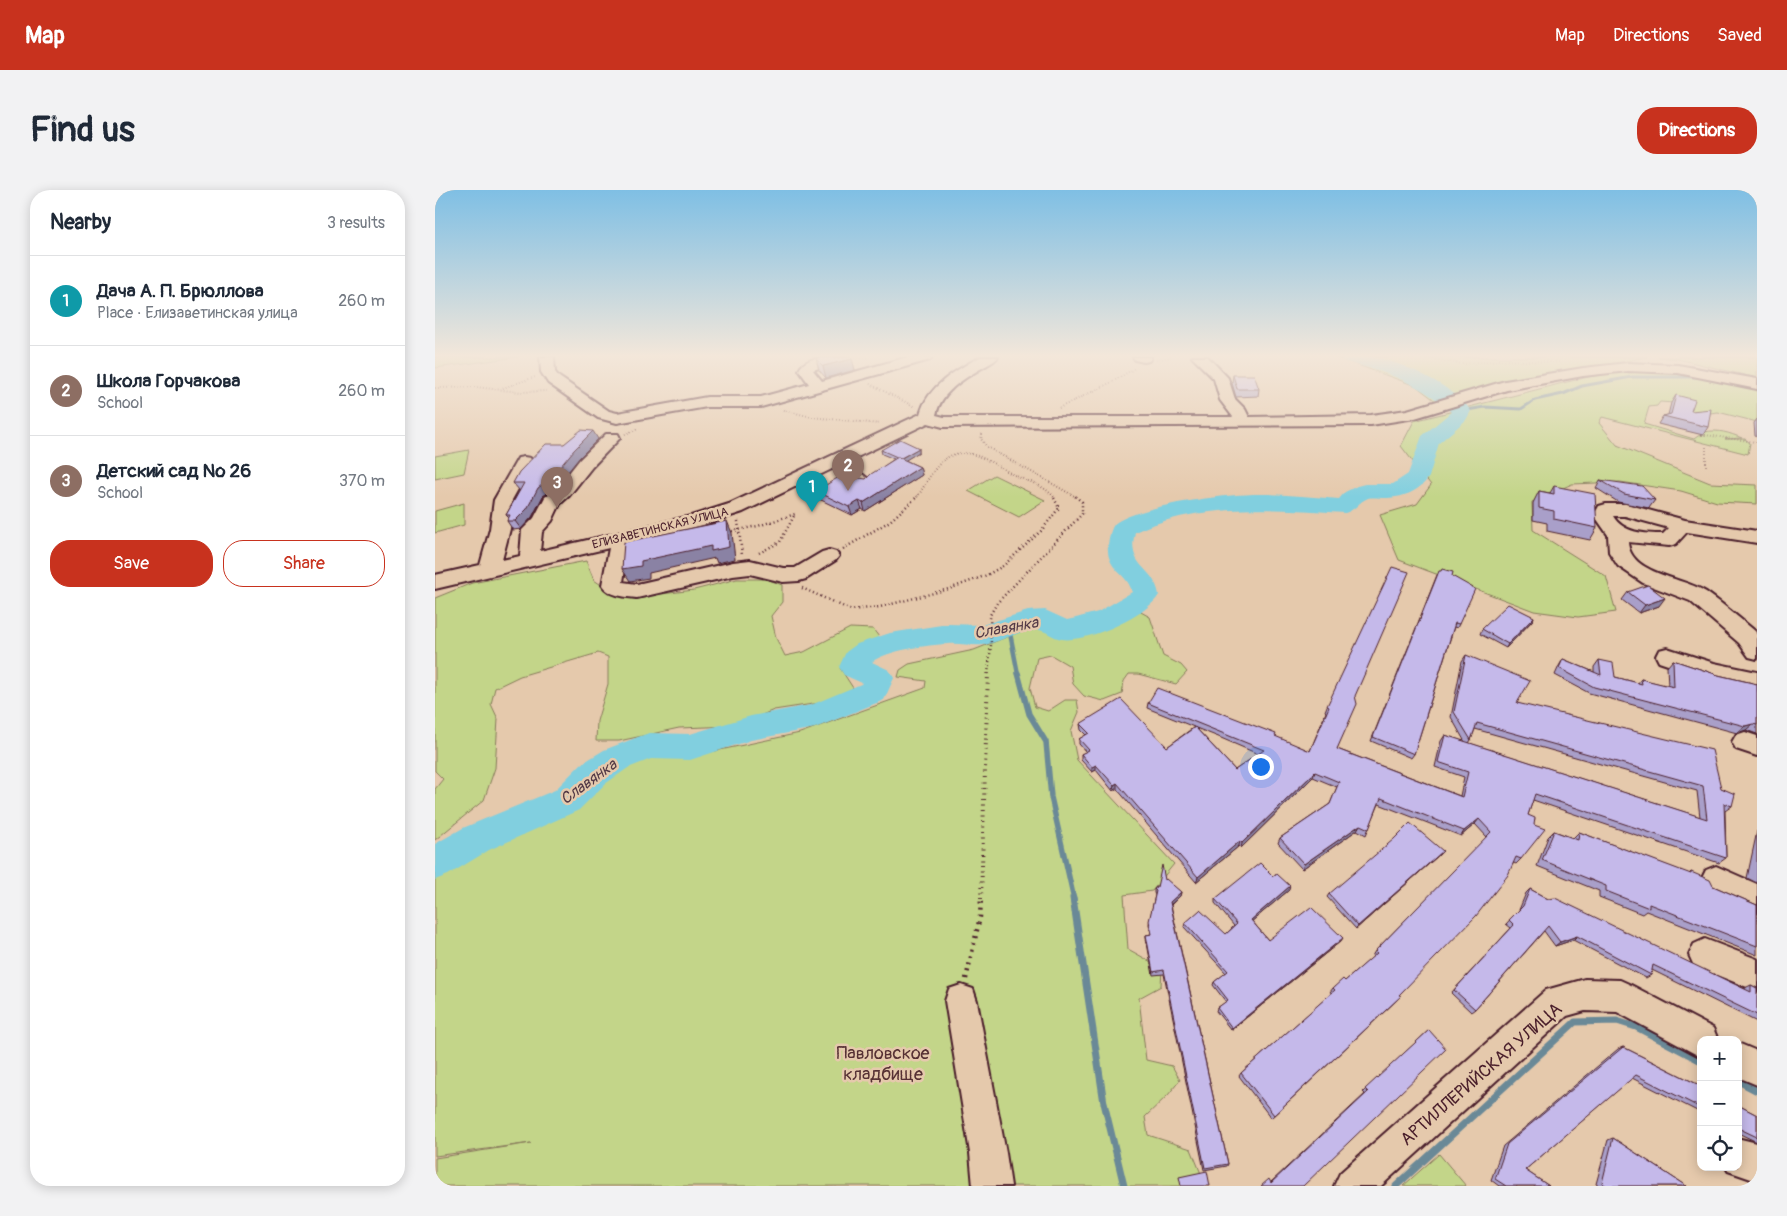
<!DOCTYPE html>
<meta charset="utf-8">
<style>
:root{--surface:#fff;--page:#f2f2f3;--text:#1f2937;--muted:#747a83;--line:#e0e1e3;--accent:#c8321e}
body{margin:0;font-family:Pangolin,sans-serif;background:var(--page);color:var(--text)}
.controls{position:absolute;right:15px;bottom:15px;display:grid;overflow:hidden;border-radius:10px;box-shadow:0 2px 12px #0003}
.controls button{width:45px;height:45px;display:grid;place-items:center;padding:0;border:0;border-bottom:1px solid var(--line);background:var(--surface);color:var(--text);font:25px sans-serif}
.you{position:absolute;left:825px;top:576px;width:18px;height:18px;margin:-12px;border:4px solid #fff;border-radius:50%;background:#1a73e8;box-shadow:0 0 0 8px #1a73e833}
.badge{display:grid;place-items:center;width:32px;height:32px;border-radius:50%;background:var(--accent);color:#fff;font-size:16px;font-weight:700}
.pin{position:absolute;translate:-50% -41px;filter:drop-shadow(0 1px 2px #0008)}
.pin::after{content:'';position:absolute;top:26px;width:18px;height:15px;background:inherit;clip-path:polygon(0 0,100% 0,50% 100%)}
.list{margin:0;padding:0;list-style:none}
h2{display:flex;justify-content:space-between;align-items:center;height:65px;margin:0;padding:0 20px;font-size:21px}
h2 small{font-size:16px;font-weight:400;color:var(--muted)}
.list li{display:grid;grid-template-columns:32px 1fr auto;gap:15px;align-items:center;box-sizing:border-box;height:90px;padding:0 20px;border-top:1px solid var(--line)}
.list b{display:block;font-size:19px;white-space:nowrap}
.list p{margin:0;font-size:16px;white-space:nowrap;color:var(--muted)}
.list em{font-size:16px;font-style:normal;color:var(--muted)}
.actions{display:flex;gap:10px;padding:15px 20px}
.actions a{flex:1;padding:11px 0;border:1px solid var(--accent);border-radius:20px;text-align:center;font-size:18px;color:var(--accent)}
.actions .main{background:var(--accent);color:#fff}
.icon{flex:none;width:28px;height:28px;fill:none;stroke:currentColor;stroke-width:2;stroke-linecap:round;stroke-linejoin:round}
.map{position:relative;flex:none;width:1322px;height:996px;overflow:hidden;border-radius:20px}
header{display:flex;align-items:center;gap:30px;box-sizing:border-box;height:70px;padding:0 25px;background:var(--accent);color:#fff}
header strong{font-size:24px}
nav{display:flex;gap:28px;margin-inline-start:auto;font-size:18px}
.intro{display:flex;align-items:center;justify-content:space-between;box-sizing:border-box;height:120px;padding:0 30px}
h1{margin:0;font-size:35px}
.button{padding:12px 22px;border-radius:20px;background:var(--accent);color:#fff;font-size:18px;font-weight:700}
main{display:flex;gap:30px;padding:0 30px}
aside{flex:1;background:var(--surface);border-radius:20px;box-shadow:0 2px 12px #0003}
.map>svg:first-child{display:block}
.green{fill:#c3d589;stroke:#867a5a}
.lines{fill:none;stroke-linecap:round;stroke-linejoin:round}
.stream-far3{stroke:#6b8997;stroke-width:3}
.stream-far2{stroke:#6b8997;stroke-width:4.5}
.stream-far1{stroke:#6b8997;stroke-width:5.5}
.stream{stroke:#6b8997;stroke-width:7}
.river{fill:#81cfdf;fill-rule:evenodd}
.minor-casing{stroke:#4a1f2b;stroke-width:4}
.path-far3{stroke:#4a1f2b;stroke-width:2;stroke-dasharray:0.5 2.5;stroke-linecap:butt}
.path-far2{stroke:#4a1f2b;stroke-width:2.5;stroke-dasharray:1 3;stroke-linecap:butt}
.path-far1{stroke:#4a1f2b;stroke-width:4;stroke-dasharray:1 4.5;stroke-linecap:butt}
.path{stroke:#4a1f2b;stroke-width:4.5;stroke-dasharray:2 5;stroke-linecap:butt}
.minor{fill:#e5c9ac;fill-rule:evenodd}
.wall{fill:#a99fc9;stroke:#4a1f2b;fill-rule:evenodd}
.shaded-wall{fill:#8a82a4;stroke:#4a1f2b}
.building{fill:#c5b9ea;stroke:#4a1f2b}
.labels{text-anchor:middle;stroke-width:5;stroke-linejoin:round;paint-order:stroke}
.far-street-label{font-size:12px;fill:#4a1f2b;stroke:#e5c9ac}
.water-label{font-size:16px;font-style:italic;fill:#523946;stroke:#e5c9ac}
.near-park-label{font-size:18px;fill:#563134;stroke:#e5c9ac}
.near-street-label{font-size:18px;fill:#4a1f2b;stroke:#e5c9ac}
</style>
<header>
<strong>Map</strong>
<nav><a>Map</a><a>Directions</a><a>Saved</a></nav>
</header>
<div class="intro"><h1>Find us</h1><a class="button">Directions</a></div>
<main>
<aside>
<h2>Nearby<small>3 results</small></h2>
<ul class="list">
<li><span class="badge" style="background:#0f9aa8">1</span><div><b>Дача А. П. Брюллова</b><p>Place · Елизаветинская улица</p></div><em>260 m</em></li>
<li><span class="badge" style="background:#8d6e63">2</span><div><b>Школа Горчакова</b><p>School</p></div><em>260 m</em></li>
<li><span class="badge" style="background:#8d6e63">3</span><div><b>Детский сад № 26</b><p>School</p></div><em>370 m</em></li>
</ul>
<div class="actions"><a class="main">Save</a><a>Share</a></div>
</aside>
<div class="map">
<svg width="1322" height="996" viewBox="0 0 1322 996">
<rect width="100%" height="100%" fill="#e5c9ac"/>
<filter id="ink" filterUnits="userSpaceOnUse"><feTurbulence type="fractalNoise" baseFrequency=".02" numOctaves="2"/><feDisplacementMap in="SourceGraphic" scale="10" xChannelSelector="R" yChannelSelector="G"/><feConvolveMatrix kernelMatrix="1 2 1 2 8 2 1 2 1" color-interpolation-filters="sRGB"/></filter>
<g filter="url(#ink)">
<path class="green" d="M0,167h83l-83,11z
M900,167h312l-144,27 -66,18 -21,-16z
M1223,167h99v21l-79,-19z
M1207,180h20l95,17v35l-39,-10 -24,3 -20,-12 -14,-1 -3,4 -8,1 -5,17 50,15 4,-3 7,-1 -1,-3c15,-3 25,1 38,6l-17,1h20l5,4 -2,11 -146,-37 -3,6 18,22 93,38 47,2v19l-40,-2 -36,-11 -61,-9 -48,2 -40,18 1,28 73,46 10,36 -38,5 -44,-6 -135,-51 -19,-45 37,-11 14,-19 -30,-39 13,-25 149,-38 43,-10z
M34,260l-5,23 -29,6v-23z
M559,285l51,25 -26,17 -51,-26z
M29,313v22l-29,8v-22z
M151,371l8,19 16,11 27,6 57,-7 43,-11h30l15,6v17l-11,14 5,22 9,18 19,-4 46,-24 23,1 9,12 -32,16 -10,11 15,23 -29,11 -52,8 -40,16 -55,2 -60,13h-23l1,-20 11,-37v-27l-10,-4 -78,23 -25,12 -4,16 7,15 -3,49 -11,32 -49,40v-51l8,-10 -8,-8v-173l37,-15z
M704,421l11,6 13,39 18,9 6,7 -11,12 -38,-10h-9l-5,7 -2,13 -18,7 -20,-5 -11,-12 -3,-18 -19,-11 -14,3 -7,30 5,19 13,4 17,-11h12l2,12 -8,19 6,29 97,104 -22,27 -28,4 4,54 34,19 -1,18 -22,12 7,62 26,6 8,14 -12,15 -23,22 3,18 43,14 15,37h-771v-28l96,-15 -96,13v-284l43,-24 88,-41 51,-41 38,-15 51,2 94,-20 125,-45 1,-7 -28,-4 2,-7 9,-6 65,-14 58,-23 28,6 41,-4z
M1004,964l27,32h-63z"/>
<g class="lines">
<path class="stream-far3" d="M1026,221l24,-4 36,2 14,-9 28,-6 19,-8 50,-9h71"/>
<path class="stream-far2" d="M574,438l9,46"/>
<path class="stream-far1" d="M583,483l11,41 17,28 5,55 23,102"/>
<path class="stream" d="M638,708l31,205 20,83
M1303,891l19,10
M961,996l179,-164 42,-1 19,6 65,34"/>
<path class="river" d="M905,167c10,0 21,-1 31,0 30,4 83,29 100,54l-5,9 -27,23 -10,34c-10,15 -27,21 -45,21 -5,0 -11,-1 -16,0 -10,4 -12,12 -23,15 -70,-4 -144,-11 -210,19 -9,37 19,33 24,63 -12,21 -73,48 -97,44 -9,-1 -16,-9 -25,-9 -19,0 -36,12 -54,15 -12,1 -23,-2 -35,-1 -21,1 -60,6 -76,18l17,8 5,8 -10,22 -69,28 -64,12 -61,20 -39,-1 -23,9 -23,16 -26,26 -90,40 -41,25 -13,5v-36l28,-16 92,-38 26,-26 23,-14 34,-13 11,-4 41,1 61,-18 60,-11 50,-21 1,-1 -18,-8 -5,-8 7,-15 11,-8 33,-11 58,-9 34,1 46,-14 17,-1 22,10 9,-2 22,-6 34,-20c-4,-20 -30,-22 -23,-53 1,-6 3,-14 8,-17 27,-17 109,-28 142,-28 26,0 53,3 80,5l6,-7 12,-6 8,-2h28l15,-10 14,-38 29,-24c-21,-21 -50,-34 -78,-43 -10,-3 -21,-5 -30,-8z"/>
<g class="minor-casing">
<path id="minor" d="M105,167h14l1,15 4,5 50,34 8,2 90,-16h54l48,-13 -10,-14c6,-15 33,-13 47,-13l-2,3 -31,10 9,11 86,-24h24l-2,3 -169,47h-54l-90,16 -19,-5 -50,-35 -7,-11z
M545,167h18c-4,5 -11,8 -16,11 -19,11 -41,24 -46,47l8,2h289l-13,-17 -6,-21 -22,-22h16l20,21 7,21 10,10 4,8 122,-2 36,-5 98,-29 78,-13 45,-5 50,2 79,14v10l-79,-16 -50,-2 -45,5 -76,14 -92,28 -44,7 -428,2 -15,-4 -81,39 24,19 -3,4c-14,3 -24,-9 -34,-17l-91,44 -40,13 -74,18 -6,39 14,2 96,-22 17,-2 33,8h12l27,-16 7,-2 7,2 3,4 -3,4 -30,19 -7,2 -16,1 -33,-8 -17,2 -96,22c-12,-1 -28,-2 -35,-13l7,-37 -174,41v-14l45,-10 10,-36 4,-29 24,-42 6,-1 6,1 3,4 -21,38 -2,29 -8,31 18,-4 2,-26 12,-12 11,-21 12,-9 23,-29 26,-25h12l2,4 -28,29 -23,29 -9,8 -8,17 -10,11 -2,19 151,-35 38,-12 191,-90c8,-28 36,-44 60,-57z
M698,167h18v1l-2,3 -5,1 -9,-2z
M1171,314h20l59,16 72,11v12l-70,-11 -11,12 -7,2 -41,-4c2,33 56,35 78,50 17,12 33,26 49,39l2,3v25l-8,-2 -10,-14 -49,-42 -47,-18 -25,-17 -9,-14 -1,-17 -14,-20 5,-9zM1178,326h12l44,12 -6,6c-18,0 -40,-1 -50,-18z
M1232,458l47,15 43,9v18l-45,-10 -53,-18 -3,-6 3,-6z
M1310,542l12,4v20l-21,-7 -4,-7 4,-7z
M1281,676l41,18v28l-51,-22 -5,-10 5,-10z
M1270,749l52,20v32l-63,-25 -5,-11 5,-11z
M1150,789l35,1 11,5 82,43 5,12h-17v17l-84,-45 -32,-1 -18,5 -186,170h-47l6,-13 206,-183z
M526,795l12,4 4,12 29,152 5,33h-38l-3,-33 -25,-152 4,-12z
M1303,853l19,8v34l-19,-8z
M1306,949l16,4v38l-29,-10 -2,-4h12v-26z"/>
</g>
<path class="path-far3" d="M983,167l45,7 35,-4 61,2
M420,168h14
M721,170l15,-3
M435,194l45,23
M0,198l40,-1 46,5 25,-1
M68,198l32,-11
M624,218l53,-26 23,-14
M348,220l29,7 68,7
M190,244l13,-5
M547,244l-1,5 6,8 89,50
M1270,245l51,7
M1271,257v21
M482,307c7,-9 11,-20 19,-29 24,-31 53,-6 78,7 14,7 29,9 40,22"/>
<path class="path-far2" d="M303,331l4,34
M293,342l30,-6 37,-12 -15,28 -23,12
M408,359l47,-28 28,-25
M367,398l49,22 29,-3 69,-18 38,-14 16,-9 38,-35 18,-23 -6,-12
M553,484l3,-29 -1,-30 7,-12 85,-89v-12l-7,-6"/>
<path class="path-far1" d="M546,709l7,-226"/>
<path class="path" d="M531,789l14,-62 1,-19"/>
<use href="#minor" class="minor"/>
</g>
<path class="wall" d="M381,169h36l3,11 -29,8 -7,-8z
M798,185l26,14 -1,7 -22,1 -4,-14z
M1241,205l15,16 17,16 -5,8 -45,-11 5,-8 5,-1 3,-12z
M1322,229v18l-2,-1 -1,-13z
M163,249l-19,19 -23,29 -13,9 -11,21 -11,12 -8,1 -6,-9 2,-3 -3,-3 14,-24 -7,-8 51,-39z
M484,258v4l-14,8 15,7 2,8 -57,36 -3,-2 -10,6 -33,-16 -3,-8 50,-12 28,-20 -12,-5 -1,-4z
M1165,290l55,20 -6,8 -31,-6 -22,-14z
M1119,296l43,42 -7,12 -43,-9v-8l-14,-3v-17l6,-12 11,2z
M1006,381l11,5 7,48 -2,4 -3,-1 -40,127 -3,4 -40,-17 66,-166z
M1193,402l31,14 -20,7 -17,-13z
M1099,427l-2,4 -26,27 -26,-14 2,-5z
M1031,465l51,48 204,85 11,18 -7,5 1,47 -7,5 -186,-63 -5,15 -7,44 -5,5 -2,-1 -115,132 -2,5 -126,118 -32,-42 2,-3 91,-80 -2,-1 3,-4 12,-7 28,-24 -1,-1 3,-5 112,-114 -12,-13 -14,12 -82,-32 -13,31 -9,-5 -55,39 -24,-26 2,-5 50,-34 7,-17 -24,-10 -72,71 -2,-2 -43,36 -79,-93 -4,2 -17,-21 -4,2 -11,-12v-6l5,-2 -7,-8v-5l7,-4 -5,-5 -1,-6 87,23 27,-20 -47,-19 1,-5 127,34 35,14 16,-39 -1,-1 2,-5 28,-9 -18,52 123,47 4,-19 -29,-10 6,-26 4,-6 20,7 -14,-25 11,-56zM761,538l25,10 37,16 -23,16zM1040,539l222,62 3,26 -231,-74 2,-3z
M1128,469l31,13v-5l5,-7 16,17 23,6 3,-4 27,7 -1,-19 6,-7 45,15 39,9v50l-11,-4 -9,3 -148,-40 -34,-18 4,-9z
M1119,641l19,7 6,-6 110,42 2,-2 22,14 44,19v50l-111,-44 -4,3 -43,-17v-6l-62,-25 11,-29z
M1322,641v52l-10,-5z
M1005,664l-84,75 -29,-32 2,-3z
M838,686l16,14 -37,31 16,19 73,1 -110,89 -15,-19 1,-3 9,-6 -13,-17 1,-3 12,-9 -42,-46 1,-4 41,11 8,-8 -19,-23v-4z
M730,690l16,12 -1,4 -9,9 57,259 -1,2 -23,4 -40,-196 -11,1 -7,-37v-3l5,-1 -2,-10 6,-29 -1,-2v-4z
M1095,699l18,10 197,90v-1l6,-3 6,3v34l-105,-52 -1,5 -5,3 -73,-38 -18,6 -11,-15 -69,78 -4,3 -20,-19 60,-65 -5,-4 13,-14 7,-17z
M994,840l-126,156 -32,-4 94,-88 -2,-2z
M1188,857l78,39v27l-69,-35 -107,92 24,16h-50l-8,-6 12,-34 115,-97z
M1303,915l19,10v27l-19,-9z
M1178,948l73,48h-87l-3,-2 12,-44z"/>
<path class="shaded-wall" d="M417,169l3,11 -29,8 -3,-12z
M158,241l5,8 -19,19 -23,29 -13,9 -11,21 -11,12 -6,-8 23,-33 36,-38z
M484,258v4l-18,11 -1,-4z
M485,277l2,8 -57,36 -2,-8z
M424,311l3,8 -10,6 -3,-8z
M292,331l5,12 3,26 -18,4 -2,-5 -66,15v5l-19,3 -8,-12z
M1230,408l-6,8 -20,7 6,-8z
M1099,427l-2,4 -26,27 2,-4z
M1318,534l-7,6 -9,3 8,-7z
M661,575v5l-4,2v-5z
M880,582l-2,5 -72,71 1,-5z
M682,593v6l-4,2 1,-6z
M1044,629l-4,5 -14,12 3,-5z
M925,635l-3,5 -55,39 2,-5z
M805,651l-1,5 -43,36 2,-5z
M1008,661l-3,3 -84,75 2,-3z
M855,696l-1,4 -39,33 1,-3z
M746,702l-1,4 -11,10 1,-4z
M1142,746l-4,4 -18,6 5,-4z
M908,748l-2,3 -110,89 1,-2z"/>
<path class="building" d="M385,167h30l2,2 -29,7 -7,-7z
M798,185h21l5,14h-22z
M1241,205l19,5 -4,11 20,-2 -3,18 -45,-11 8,-2z
M146,240l12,1 -19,19 -24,29 -12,9 -11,21 -12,12h-8l3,-6h-4l18,-32h-11l6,-11 27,-28h18z
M465,249l19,9 -18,10 -3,-1h-1l-16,-7z
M463,267l22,10 -57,36 -4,-2 -10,6 -33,-16 23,-14 6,3 8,-3 13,2 5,-5z
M1165,290l42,6 13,14 -31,-6z
M1119,296l41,8 2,34 -43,-9v-8l-15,-3v-17l15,3z
M292,331l2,26 -18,4v-5l-70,15v5l-19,3 2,-27z
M957,377l17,5 -54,124 2,8 -20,45 125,48 6,-25 -30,-10 7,-27 262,84 -4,-33 -226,-63 -6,17 -17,-28 12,-57 64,26 -13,22 195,47 9,38 14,6 -3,12 -8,-3 2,55 -191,-64 -7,21 7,3 -1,7 11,4 -24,30 -5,-2 -8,18 -32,41 -77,79 2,1 -127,119 -33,-42 94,-83 -2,-2 10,-9 2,2 32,-28 -2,-2 116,-119 -12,-13 -15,12 -83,-33 -12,31 -9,-4 -56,39 -24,-26 50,-34 9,-22 -24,-10 -73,71 -2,-2 -42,36 -81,-94 -3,2 -18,-20 -4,2 -11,-13 8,-4 -10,-11 10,-6 -9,-9 41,-25 46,48 28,-20 40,43 29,-20 -116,-47 9,-15 119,46 -1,2 35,15 19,-44 -2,-1z
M1007,379l11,3 -1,4 23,13 -16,35 -4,-1 -41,131 -41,-17 66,-166h2z
M1213,395l17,13 -20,7 -17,-13z
M1073,414l26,13 -26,27 -26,-15z
M1128,469l38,16 -2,-15 14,3 2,14 27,7 -1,-5 33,8 -1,-27 45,15 39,9v41l-4,-1 -8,2 -151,-39 -35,-19z
M975,633l33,28 -85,75 -29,-32 65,-55z
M1119,641l24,9 1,-8 112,42v-2l19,8 3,6 44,19v41l-108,-42v4l-43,-17v-5l-64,-26z
M825,673l13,13 4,-2 13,12 -39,34 17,20 43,-33 32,31 -111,90 -15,-20 11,-8 -14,-18 14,-11 -43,-48 15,-13 26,24 11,-10 -22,-25z
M727,675l3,15 1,-1 15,13 -11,10 58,262 -23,4 -41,-198 -11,2 -7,-37 6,-1 -3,-13 7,-30 -2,-2 3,-2z
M1095,699l18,10 7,-1 196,94v-7l6,3v27l-104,-50 -2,10 -74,-39 -17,6 -12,-16 -73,83 -21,-19 60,-65 -5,-5 14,-14z
M994,840l17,19 -143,137h-42l8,-7 2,4 97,-91 -3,-3z
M1188,857l78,39v22l-65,-33 -111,95 24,16h-43l-11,-7 12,-35z
M1303,915l19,10v22l-19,-9z
M1178,948l73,48h-79l-5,-3z
M772,981l3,15h-29l-2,-9z"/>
</g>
<linearGradient id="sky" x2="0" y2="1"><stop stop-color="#7fbfe4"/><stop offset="0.54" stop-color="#f3e7da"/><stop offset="1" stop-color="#f3e7da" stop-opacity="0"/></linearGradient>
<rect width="1322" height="307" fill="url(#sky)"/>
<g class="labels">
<g class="far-street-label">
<text transform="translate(225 338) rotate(-14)" y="4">ЕЛИЗАВЕТИНСКАЯ УЛИЦА</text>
</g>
<g class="water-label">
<text transform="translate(571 437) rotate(-10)" y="6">Славянка</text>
<text transform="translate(153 591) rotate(-36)" y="6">Славянка</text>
</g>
<g class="near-park-label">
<text x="448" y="869">Павловское<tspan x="448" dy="21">кладбище</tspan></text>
</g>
<g class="near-street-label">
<text transform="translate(1046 884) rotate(-41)" y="6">АРТИЛЛЕРИЙСКАЯ УЛИЦА</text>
</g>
</g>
</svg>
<div class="controls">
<button>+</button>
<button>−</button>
<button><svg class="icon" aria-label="locate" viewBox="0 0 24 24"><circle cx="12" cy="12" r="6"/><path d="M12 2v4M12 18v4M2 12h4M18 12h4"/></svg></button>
</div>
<div class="you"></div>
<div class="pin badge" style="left:377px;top:322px;background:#0f9aa8">1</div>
<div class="pin badge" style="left:413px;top:301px;background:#8d6e63">2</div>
<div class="pin badge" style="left:122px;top:318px;background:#8d6e63">3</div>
</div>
</main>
